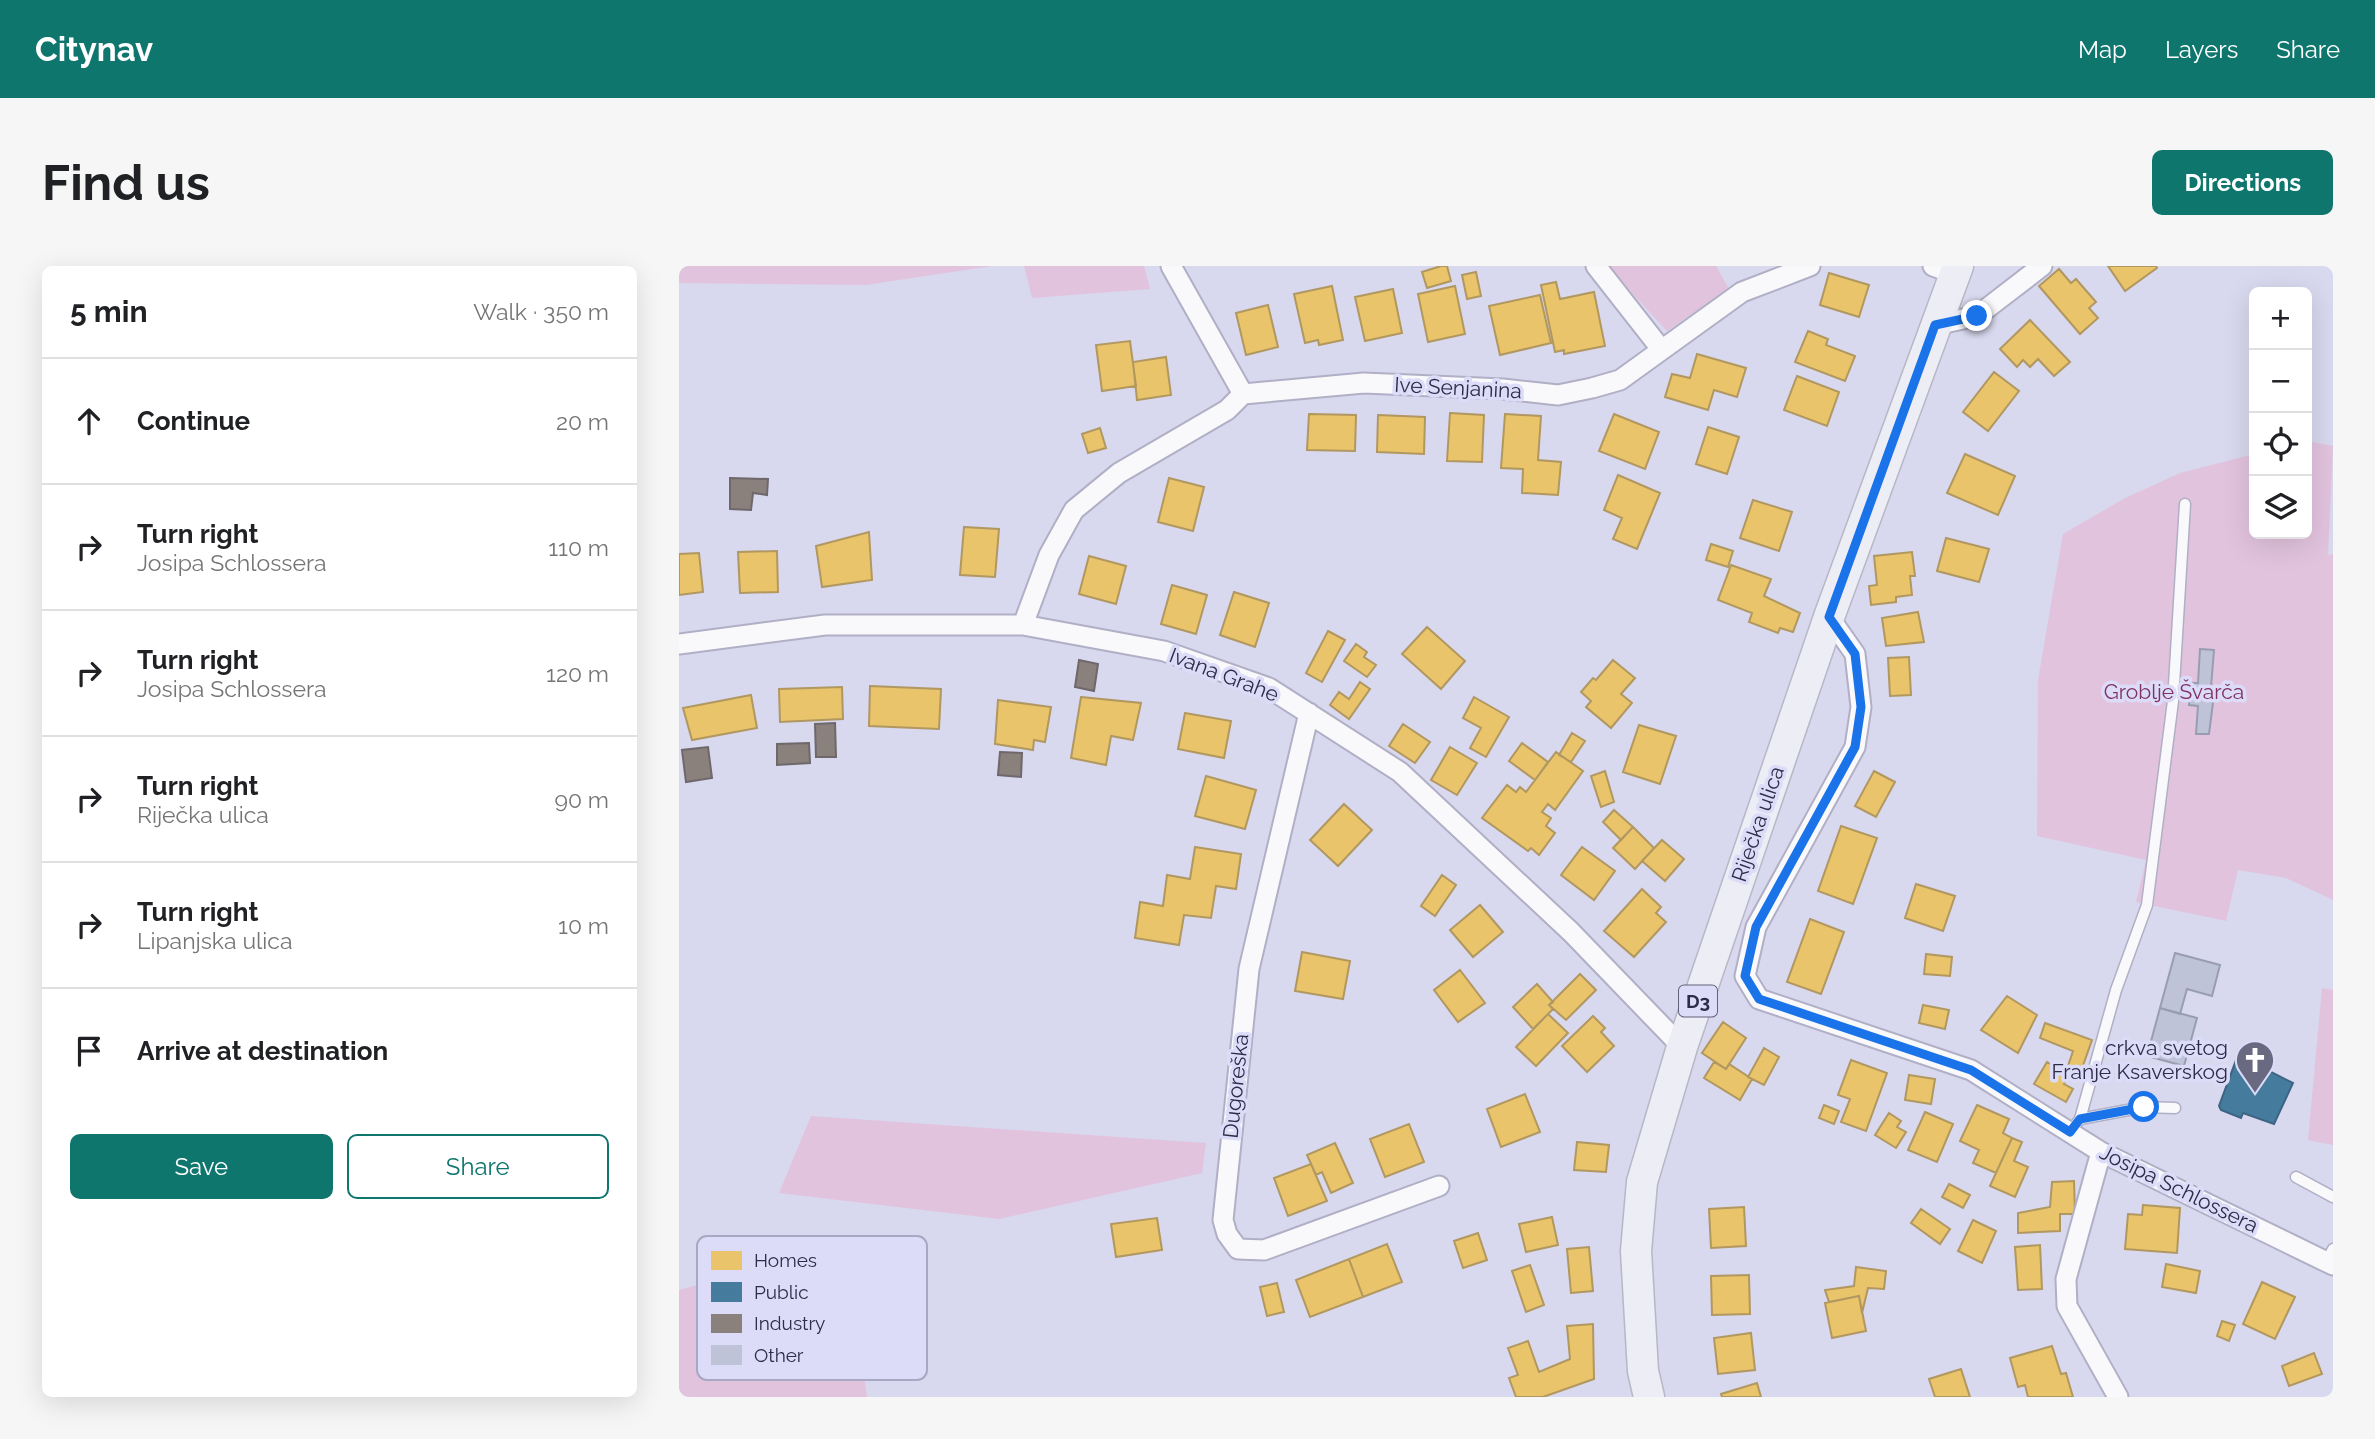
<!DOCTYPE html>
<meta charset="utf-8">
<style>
:root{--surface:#fff;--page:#f6f6f6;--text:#202124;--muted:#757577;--line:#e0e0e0;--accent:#0f766e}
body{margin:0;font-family:Raleway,sans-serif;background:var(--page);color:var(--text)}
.controls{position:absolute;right:21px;top:21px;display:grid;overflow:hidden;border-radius:10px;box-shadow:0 7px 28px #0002}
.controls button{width:63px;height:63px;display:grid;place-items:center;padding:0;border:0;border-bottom:2px solid var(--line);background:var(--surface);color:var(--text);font:35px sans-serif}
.stop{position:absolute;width:21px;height:21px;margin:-16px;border:5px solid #1a73e8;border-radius:50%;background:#fff}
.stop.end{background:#1a73e8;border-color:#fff;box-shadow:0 2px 7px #0008}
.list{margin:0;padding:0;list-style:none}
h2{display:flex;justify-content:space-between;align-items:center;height:91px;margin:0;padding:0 28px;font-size:30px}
h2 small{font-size:23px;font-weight:400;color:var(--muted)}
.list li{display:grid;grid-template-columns:46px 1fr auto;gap:21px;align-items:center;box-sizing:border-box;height:126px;padding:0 28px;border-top:2px solid var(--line)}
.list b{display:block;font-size:26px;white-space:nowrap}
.list p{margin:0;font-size:23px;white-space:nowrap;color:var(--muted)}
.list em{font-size:23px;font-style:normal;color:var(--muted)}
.actions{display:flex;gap:14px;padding:21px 28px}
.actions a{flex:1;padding:16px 0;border:2px solid var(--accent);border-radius:10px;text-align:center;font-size:24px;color:var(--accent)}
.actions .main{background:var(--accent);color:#fff}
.icon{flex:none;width:38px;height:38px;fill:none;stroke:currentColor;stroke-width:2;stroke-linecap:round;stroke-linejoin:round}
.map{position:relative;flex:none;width:1654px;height:1131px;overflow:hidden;border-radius:10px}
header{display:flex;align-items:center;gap:42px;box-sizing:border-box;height:98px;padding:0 35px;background:var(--accent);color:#fff}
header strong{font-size:33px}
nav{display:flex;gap:38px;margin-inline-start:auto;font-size:24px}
.intro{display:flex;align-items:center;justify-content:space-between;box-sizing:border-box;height:168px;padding:0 42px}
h1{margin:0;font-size:49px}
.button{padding:18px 32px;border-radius:10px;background:var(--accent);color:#fff;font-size:24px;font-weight:700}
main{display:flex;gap:42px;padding:0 42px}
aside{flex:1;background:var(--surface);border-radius:10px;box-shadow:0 7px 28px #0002}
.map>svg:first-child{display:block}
.green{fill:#e2c3de}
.homes{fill:#e9c46a;stroke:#b19760;stroke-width:2}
.public{fill:#457b9d;stroke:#3e6484;stroke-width:2}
.industry{fill:#8a817c;stroke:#6e686c;stroke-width:2}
.building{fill:#bec3d8;stroke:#989db2;stroke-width:2}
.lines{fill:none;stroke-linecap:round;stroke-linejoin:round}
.lane-casing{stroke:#b0afc5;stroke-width:13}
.street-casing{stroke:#b0afc5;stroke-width:23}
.primary-casing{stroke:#b8b7c6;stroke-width:33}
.lane{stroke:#f9f9fc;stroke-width:10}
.street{stroke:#f9f9fc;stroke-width:19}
.primary{stroke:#ededf6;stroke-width:30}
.route{stroke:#1a73e8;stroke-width:9}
.labels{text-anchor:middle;stroke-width:7;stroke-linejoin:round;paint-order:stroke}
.shield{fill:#dcdcf9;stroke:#62627d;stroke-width:2}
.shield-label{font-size:19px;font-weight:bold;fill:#2e2d48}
.street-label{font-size:21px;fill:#2e2d48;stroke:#dcdcf9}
.park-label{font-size:21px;fill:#7f3161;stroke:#dcdcf9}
.poi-label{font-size:21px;fill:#2e2d48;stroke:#dcdcf9;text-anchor:end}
.key{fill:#dcdcf9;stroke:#a8a8c4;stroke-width:2}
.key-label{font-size:19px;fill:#2e2d48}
</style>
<header>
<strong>Citynav</strong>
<nav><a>Map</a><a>Layers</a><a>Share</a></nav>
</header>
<div class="intro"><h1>Find us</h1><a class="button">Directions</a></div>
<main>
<aside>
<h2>5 min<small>Walk · 350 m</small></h2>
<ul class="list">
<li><svg class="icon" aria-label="ahead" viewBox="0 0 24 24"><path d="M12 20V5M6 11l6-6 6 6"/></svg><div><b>Continue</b></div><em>20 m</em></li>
<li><svg class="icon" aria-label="right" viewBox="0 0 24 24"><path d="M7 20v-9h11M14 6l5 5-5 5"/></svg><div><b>Turn right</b><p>Josipa Schlossera</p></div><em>110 m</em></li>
<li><svg class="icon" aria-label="right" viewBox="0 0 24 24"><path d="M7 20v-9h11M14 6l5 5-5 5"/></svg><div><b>Turn right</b><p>Josipa Schlossera</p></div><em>120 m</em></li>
<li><svg class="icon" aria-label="right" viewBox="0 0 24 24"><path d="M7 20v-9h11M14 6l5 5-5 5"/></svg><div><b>Turn right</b><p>Riječka ulica</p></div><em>90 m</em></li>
<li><svg class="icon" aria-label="right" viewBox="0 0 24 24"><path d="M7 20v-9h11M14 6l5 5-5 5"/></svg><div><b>Turn right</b><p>Lipanjska ulica</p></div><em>10 m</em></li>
<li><svg class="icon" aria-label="arrive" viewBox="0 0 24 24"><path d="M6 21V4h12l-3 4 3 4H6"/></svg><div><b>Arrive at destination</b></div></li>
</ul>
<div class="actions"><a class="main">Save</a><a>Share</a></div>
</aside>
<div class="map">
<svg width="1654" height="1131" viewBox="0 0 1654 1131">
<rect width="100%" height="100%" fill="#d8d8ee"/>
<path class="green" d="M0,0h313l-126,19 -187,-2z
M345,0h120l6,23 -118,9z
M928,0h109l13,23 -62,42z
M1628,175l26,5 -5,109 5,-1v346l-47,-22 -48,-8 -12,51 -90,-19 10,-42 -109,-24 1,-156 25,-146 62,-36 55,-25 74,-19v80h53z
M1643,722l11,2v155l-25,-5z
M132,850l395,27 -4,30 -203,46 -220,-26z
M36,1014l135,1 17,116h-188v-107z"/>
<path class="homes" d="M762,0h6l4,15 -24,7 -5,-16z
M1429,0h48l1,2 -32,23z
M1380,3l12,14 5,-4 20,23 -7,6 9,10 -18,16 -41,-48z
M797,6l5,24 -14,3 -5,-24z
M1150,7l40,12 -10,32 -39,-12z
M877,16l4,17 34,-7 11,54 -41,8v-4l-9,2 -14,-67z
M653,20l11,54 -24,5 -1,-5 -13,3 -11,-49z
M776,20l10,48 -37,8 -10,-48z
M714,23l9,44 -37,8 -10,-44z
M861,29l11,48 -51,12 -11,-49z
M589,39l10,42 -32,8 -10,-42z
M1351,54l40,42 -16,14 -16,-17 -8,8 -7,-7 -6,7 -17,-18z
M1129,65l20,8 -2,6 29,11 -10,25 -50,-19z
M451,75l6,45 -34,5 -6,-46z
M1018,88l49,14 -9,29 -23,-7 -6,20 -43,-13 7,-23 18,4z
M487,91l5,38 -34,5 -4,-38z
M1315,106l25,19 -31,40 -25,-19z
M1118,110l42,16 -12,34 -43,-16z
M771,147l34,2 -2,47 -35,-1z
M630,148l47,1 -1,36 -48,-1z
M826,148l36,2 -3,44 23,2 -3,33 -36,-2 1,-24 -22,-1z
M935,148l45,18 -14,37 -46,-18z
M699,149l47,2 -1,37 -47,-2z
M1029,161l31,10 -12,37 -31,-10z
M421,162l6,20 -18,5 -6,-19z
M1286,188l50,22 -17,39 -51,-22z
M939,209l42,18 -23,56 -24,-10 9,-21 -18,-8z
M490,212l35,9 -11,44 -35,-9z
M1074,234l39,12 -13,39 -39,-13z
M285,261l35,2 -4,48 -35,-2z
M190,266l3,48 -50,7 -6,-41z
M1267,272l43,11 -10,33 -42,-11z
M1032,278l22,7 -5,16 -22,-7z
M98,285l1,41 -38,1 -2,-41z
M1233,286l3,24h-5l2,19 -16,2v5l-25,3 -2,-19 8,-1 -3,-29z
M20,287l4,39 -24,3v-41z
M410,290l37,10 -10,38 -37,-10z
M1052,299l40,14 -7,17 36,17 -7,19 -13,-4 -2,5 -29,-11 3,-9 -34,-13z
M493,319l35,10 -11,39 -35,-10z
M555,326l35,11 -14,44 -35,-12z
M1239,346l6,30 -38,4 -4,-28z
M748,361l38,34 -24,28 -39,-35z
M649,365l17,9 -23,42 -16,-9z
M677,378l11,8 -3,5 12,8 -9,12 -23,-16z
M1230,391l2,38 -21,1 -2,-38z
M934,394l22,18 -14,16 11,9 -21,25 -25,-21 5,-6 -10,-9 12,-14 3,2z
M681,416l10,7 -21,30 -19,-14 9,-13 10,7z
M191,420l71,3 -2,40 -70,-3z
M163,421l1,32 -63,3 -1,-33z
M72,429l6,33 -65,12 -9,-32z
M402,431l60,6 -8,37 -22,-4 -5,29 -35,-7z
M795,431l35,20 -23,40 -16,-9 11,-20 -18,-10z
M319,434l53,7 -6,35 -11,-2 -1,10 -38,-6z
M506,447l46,8 -7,37 -46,-9z
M724,458l27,18 -15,21 -26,-17z
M960,459l37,11 -16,48 -37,-12z
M893,467l13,8 -14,21 -12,-7z
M843,477l26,19 -13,18 -26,-19z
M771,481l27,16 -20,32 -26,-15z
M877,486l27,19 -28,39 -7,-6 -6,8 9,6 -5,8 9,7 -16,22 -8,-7 -3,3 -46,-33 25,-33 9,7 4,-5 6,5z
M926,505l9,31 -13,5 -10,-31z
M1195,505l21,11 -19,35 -21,-11z
M527,510l50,14 -11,39 -50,-13z
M665,538l28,26 -34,36 -28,-26z
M935,544l19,17 -12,13 -18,-18z
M1162,560l36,12 -24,66 -35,-13z
M954,561l21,21 -19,21 -22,-21z
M983,574l22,19 -19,22 -23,-20z
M516,581l46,7 -5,35 -20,-3 -5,32 -27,-3 -5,30 -44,-7 5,-36 23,4 4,-31 23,4z
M903,581l33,24 -21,29 -33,-25z
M763,609l14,10 -21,31 -14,-10z
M1237,618l39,12 -12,35 -38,-13z
M963,623l19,18 -5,6 10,9 -32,35 -30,-26z
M801,639l23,27 -30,25 -23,-27z
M1131,653l34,13 -23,62 -34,-12z
M623,686l48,9 -7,38 -48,-8z
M1247,688l26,3 -2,19 -26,-2z
M781,704l25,33 -27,19 -24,-32z
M901,708l16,16 -30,30 -17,-15z
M858,718l16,18 -4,3 4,4 -20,20 -20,-22z
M1328,730l30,19 -19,38 -37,-23z
M1244,739l26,5 -4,19 -26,-6z
M869,748l20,19 -32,33 -20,-19z
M914,750l12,12 -4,4 13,14 -27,26 -25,-26z
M1044,756l23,16 -20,31 -24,-16z
M1366,757l47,17 -11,31 -13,-5 5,-15 -33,-13z
M1085,782l15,9 -15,28 -16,-8z
M1172,794l36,13 -21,58 -25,-9 9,-23 -12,-4z
M1035,796l12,7 3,-5 23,15 -12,21 -36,-22z
M1368,796l14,9 -1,3 7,5 -3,5 9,5 -7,13 -32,-18z
M1230,809l26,4 -4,25 -26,-4z
M846,828l15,38 -39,15 -14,-38z
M1145,839l15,6 -5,13 -15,-6z
M1298,839l32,14 -6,14 9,5 -16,35 -23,-10 6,-13 -19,-9z
M1246,846l28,12 -16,38 -29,-12z
M1210,847l12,8 -4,6 9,5 -10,16 -21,-13z
M730,858l15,38 -39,15 -15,-38z
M1333,872l10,4 -8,19 14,6 -13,30 -25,-11z
M898,876l32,3 -3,27 -32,-2z
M656,877l18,40 -22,10 -9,-21 -6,3 -9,-20z
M632,898l16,37 -39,15 -14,-38z
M1395,915l1,33h-15v17l-42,2v-20l32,-6 2,-25z
M1270,918l21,11 -7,13 -21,-11z
M1464,939l37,3 -3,45 -52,-4 3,-35 14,1z
M1065,941l2,39 -35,2 -2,-39z
M1242,943l29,20 -10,15 -29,-21z
M873,951l6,28 -32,7 -7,-28z
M478,952l5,32 -46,7 -5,-33z
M1294,954l23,11 -14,32 -24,-12z
M799,967l9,27 -24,8 -9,-27z
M708,978l15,38 -39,15 -14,-38z
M1361,979l2,44 -24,1 -3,-43z
M910,981l4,44 -22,2 -4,-44z
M670,993l14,38 -53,20 -14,-37z
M1487,998l34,7 -4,22 -34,-6z
M851,999l14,40 -18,7 -14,-41z
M1177,1001l30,4 -2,18 -16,-1 -6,25 -3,-17 -30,6 -4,-12 29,-4z
M1070,1009l1,39 -38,1 -1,-39z
M1583,1016l33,15 -20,42 -32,-15z
M598,1017l7,29 -17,4 -7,-29z
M1180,1030l7,35 -34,7 -7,-35z
M1543,1055l13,4 -6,16 -12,-5z
M914,1058l1,55 -51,18h-27l-7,-19 9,-3 -10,-27 20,-7 11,31 31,-13 -3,-33z
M1072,1067l4,37 -37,4 -4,-36z
M1373,1080l9,28 5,-1 7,24h-45l-3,-12 -7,2 -8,-29z
M1635,1087l8,21 -33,12 -7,-20z
M1282,1103l9,28h-35l-6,-18z
M1078,1117l4,14h-39l-1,-3z"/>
<path class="public" d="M1560,786l30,11 -2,7 26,13 -19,41 -31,-11 -2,5 -20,-8 -2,-4z"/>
<path class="industry" d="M51,212l38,1 -1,16 -14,-2 -2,17 -21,-1z
M400,394l19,4 -4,27 -19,-4z
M156,457l1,34h-20l-1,-33z
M130,477l1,20 -33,2v-21z
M29,481l4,31 -26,4 -4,-32z
M321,486l22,1 -1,24 -23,-2z"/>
<path class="building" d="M1521,383l14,1 -3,37h4l-6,47h-13l2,-28 -9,-1 2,-22h7z
M1496,687l45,12 -8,31 -25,-7 -7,25 -20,-6z
M1481,742l37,10 -13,48 -37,-10z"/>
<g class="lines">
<g class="lane-casing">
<path id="lane" d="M1401,853l64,-12 31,1
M1391,866l10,-13 36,-129 31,-85 26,-204 12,-197
M1617,911l37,20
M1647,996l7,-13"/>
</g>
<g class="street-casing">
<path id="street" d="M492,0l72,128
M917,0l65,83
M1254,0l22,8
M1256,59l42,-9 65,-50
M1150,351l26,37 6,53 -6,40 -99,180 -11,49 14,23 212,71 130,82 232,113
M344,359l26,-70 25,-45 45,-37 108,-63 16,-16 121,-11 139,6 55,6 34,-7 28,-8 122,-88 68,-26
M0,378l146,-19h198l141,26 105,37 131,84 171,160 111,115
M630,447l-60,256 -26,251 4,14 11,15 26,1 175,-64
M1422,886l-35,127 1,27 51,91"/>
</g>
<g class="primary-casing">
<path id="primary" d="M970,1131l-6,-26 -7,-120 6,-69 40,-135 147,-430 129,-351"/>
</g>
<use href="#lane" class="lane"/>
<use href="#street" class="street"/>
<use href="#primary" class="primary"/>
</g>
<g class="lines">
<path class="route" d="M1298,50l-42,9 -106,292 26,37 6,53 -6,40 -99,180 -11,49 14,23 212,71 99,62 10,-13 64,-12"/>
</g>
<defs>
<g id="church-pin" transform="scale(2.0125)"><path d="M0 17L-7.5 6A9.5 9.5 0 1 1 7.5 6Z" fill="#6a6982" stroke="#dcdcf9"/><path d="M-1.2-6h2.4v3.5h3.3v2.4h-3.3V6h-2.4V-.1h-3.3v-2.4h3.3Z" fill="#fff"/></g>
</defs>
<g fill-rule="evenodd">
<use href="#church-pin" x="1576" y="794"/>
</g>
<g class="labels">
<rect class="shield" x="1000" y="719.5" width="38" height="31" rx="5"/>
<g class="shield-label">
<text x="1019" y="742">D3</text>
</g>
<g class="street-label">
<text transform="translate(779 122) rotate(3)" y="7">Ive Senjanina</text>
<text transform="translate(545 409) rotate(21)" y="7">Ivana Grahe</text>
<text transform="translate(1079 558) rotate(-71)" y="7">Riječka ulica</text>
<text transform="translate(557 820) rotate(-84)" y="7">Dugoreška</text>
<text transform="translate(1500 923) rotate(26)" y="7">Josipa Schlossera</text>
</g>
<g class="park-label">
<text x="1495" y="433">Groblje Švarča</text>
</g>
<g class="poi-label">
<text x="1549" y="789">crkva svetog<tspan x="1549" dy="24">Franje Ksaverskog</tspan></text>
</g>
</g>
<rect x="18" y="970" width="230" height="144" rx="10" class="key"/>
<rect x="32" y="985" width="31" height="19" fill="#e9c46a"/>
<rect x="32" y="1016" width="31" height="20" fill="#457b9d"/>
<rect x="32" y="1048" width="31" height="19" fill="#8a817c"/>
<rect x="32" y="1079" width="31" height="20" fill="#bec3d8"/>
<g class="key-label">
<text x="75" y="1001">Homes</text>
<text x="75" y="1033">Public</text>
<text x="75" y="1064">Industry</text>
<text x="75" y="1096">Other</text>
</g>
</svg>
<div class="controls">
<button>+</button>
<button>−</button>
<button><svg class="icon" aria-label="locate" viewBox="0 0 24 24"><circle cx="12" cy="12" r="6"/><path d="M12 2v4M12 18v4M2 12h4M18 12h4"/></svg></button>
<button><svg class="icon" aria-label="layers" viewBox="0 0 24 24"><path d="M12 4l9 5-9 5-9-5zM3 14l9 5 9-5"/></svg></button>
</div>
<div class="stop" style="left:1465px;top:841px"></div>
<div class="stop end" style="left:1298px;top:50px"></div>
</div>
</main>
